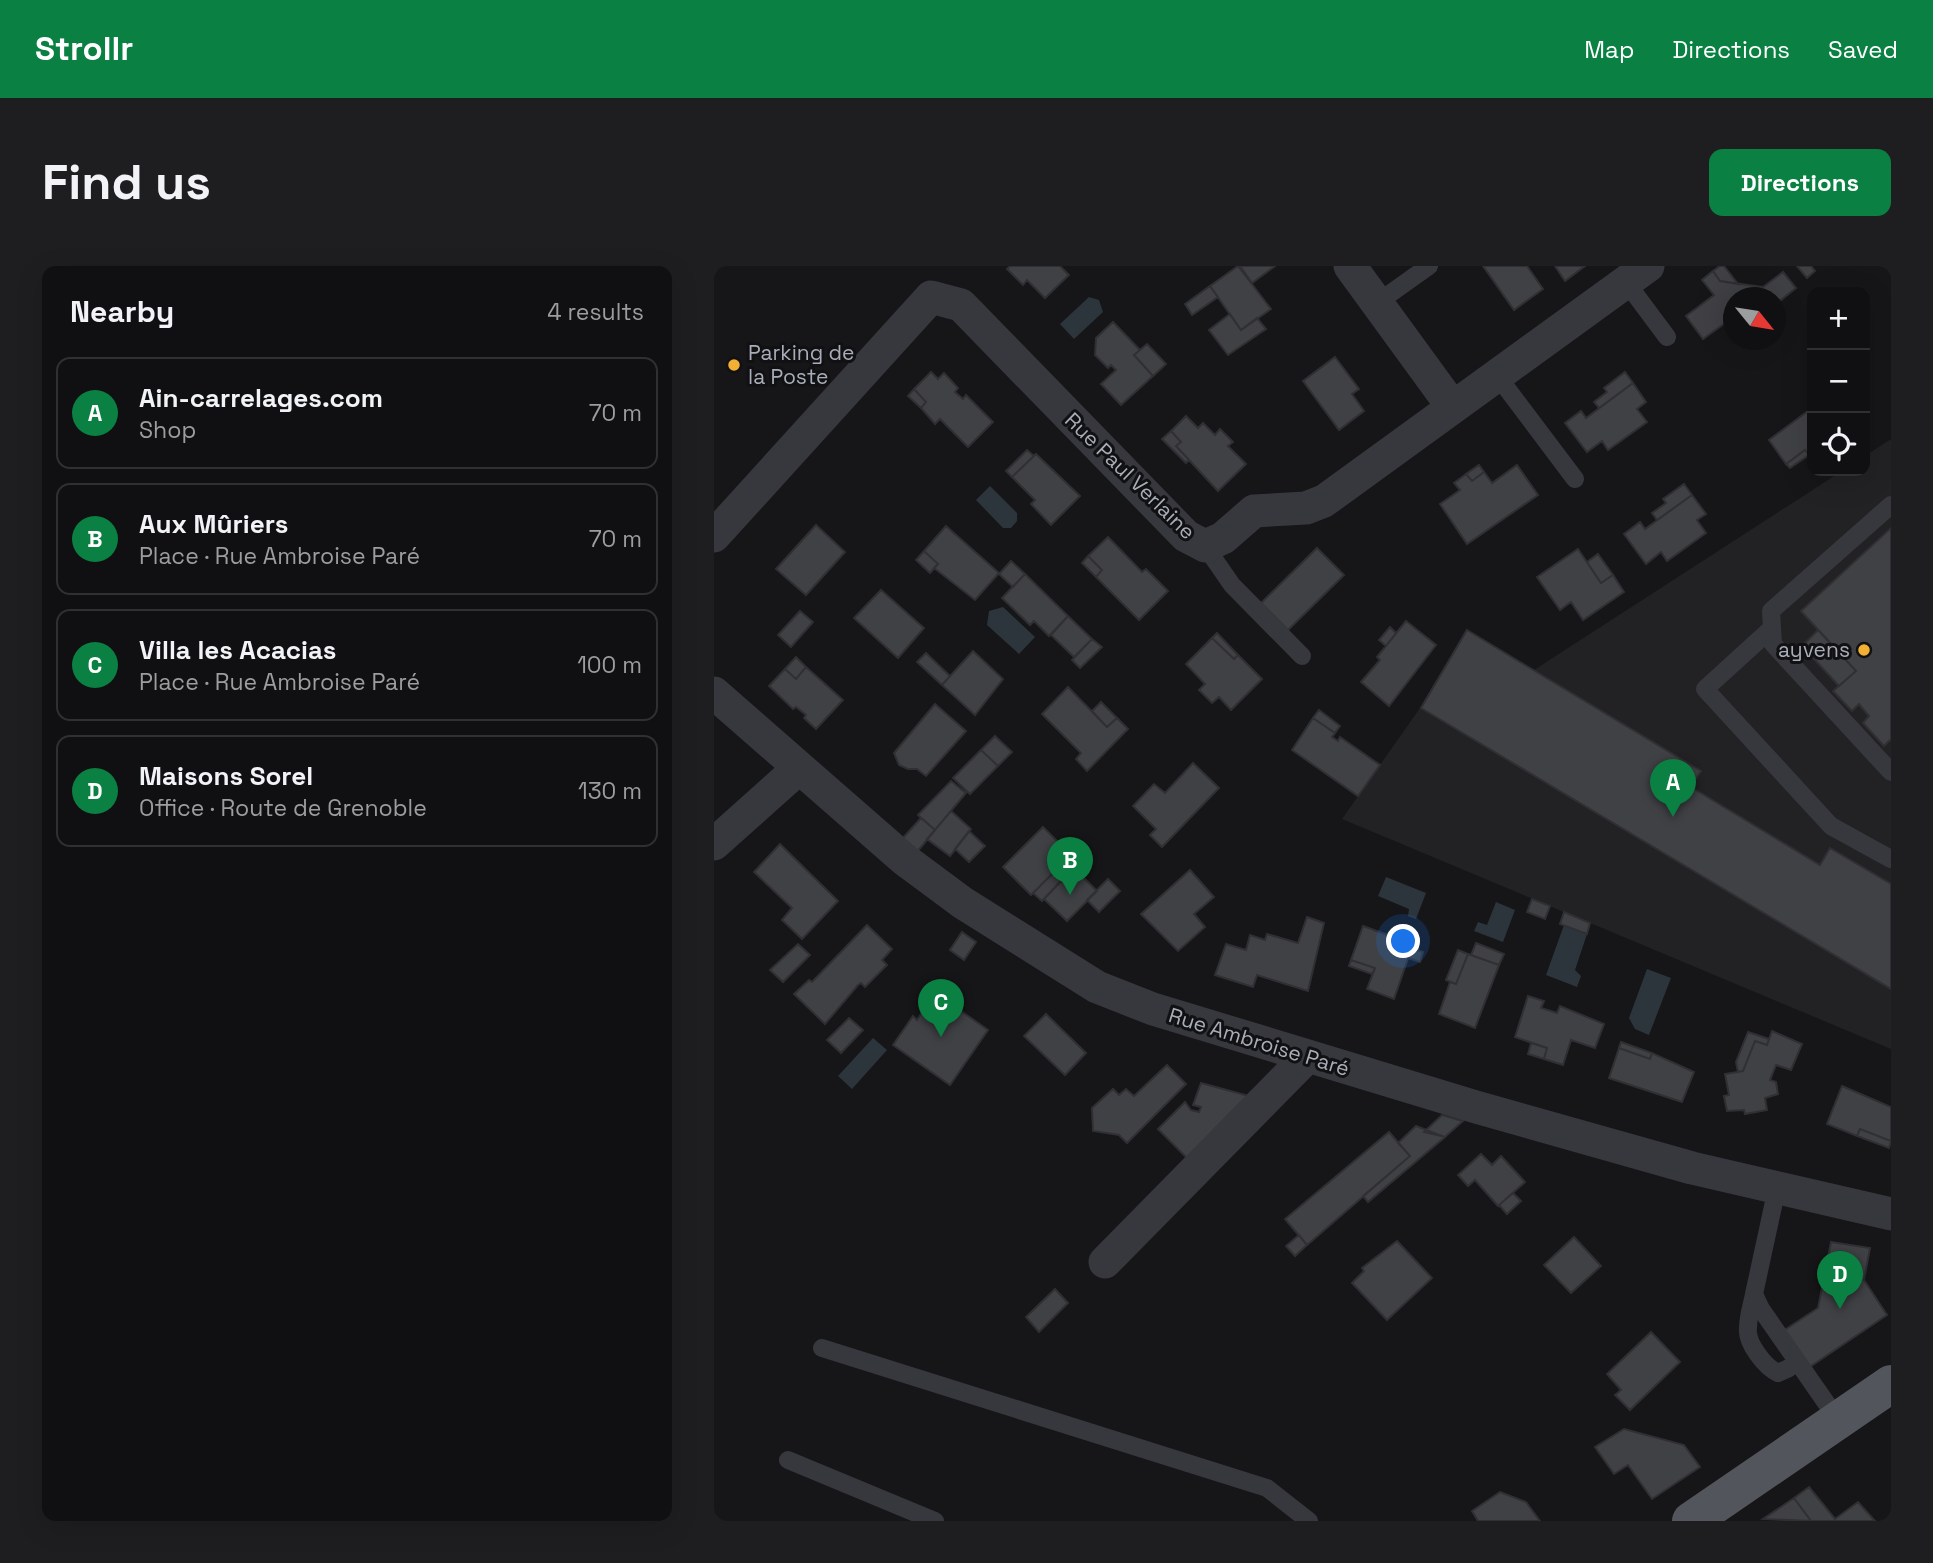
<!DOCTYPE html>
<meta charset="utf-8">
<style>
:root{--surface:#101012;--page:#1e1e20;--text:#f1f3f6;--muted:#9c9d9f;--line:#303032;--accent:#0b8043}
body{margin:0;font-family:"Space Grotesk",sans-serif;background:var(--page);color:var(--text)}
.controls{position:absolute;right:21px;top:21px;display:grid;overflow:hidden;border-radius:14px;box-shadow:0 7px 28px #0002}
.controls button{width:63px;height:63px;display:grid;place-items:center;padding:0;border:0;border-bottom:2px solid var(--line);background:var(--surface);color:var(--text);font:35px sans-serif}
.compass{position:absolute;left:1009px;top:21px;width:63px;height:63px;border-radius:50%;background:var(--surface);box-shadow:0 7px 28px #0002;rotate:120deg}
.you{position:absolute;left:690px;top:676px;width:24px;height:24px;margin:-18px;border:5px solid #fff;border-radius:50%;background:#1a73e8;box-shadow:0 0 0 10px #1a73e833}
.badge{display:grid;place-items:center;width:46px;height:46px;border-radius:50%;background:var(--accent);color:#fff;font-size:23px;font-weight:700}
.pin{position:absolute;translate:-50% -58px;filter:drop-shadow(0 2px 4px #0008)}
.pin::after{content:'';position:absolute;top:37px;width:24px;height:21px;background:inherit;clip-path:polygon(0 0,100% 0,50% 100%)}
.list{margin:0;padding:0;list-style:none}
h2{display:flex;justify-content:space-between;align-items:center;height:91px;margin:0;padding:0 28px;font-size:30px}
h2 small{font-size:23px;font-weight:400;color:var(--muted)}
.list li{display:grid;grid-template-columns:46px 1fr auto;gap:21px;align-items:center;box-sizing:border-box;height:112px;margin:0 14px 14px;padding:0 14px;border:2px solid var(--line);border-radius:14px}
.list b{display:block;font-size:26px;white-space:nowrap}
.list p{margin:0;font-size:23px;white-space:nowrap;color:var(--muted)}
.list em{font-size:23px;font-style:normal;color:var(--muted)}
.icon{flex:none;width:38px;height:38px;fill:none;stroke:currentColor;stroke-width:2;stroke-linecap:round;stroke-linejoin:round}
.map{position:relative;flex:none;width:1177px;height:1255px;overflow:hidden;border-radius:14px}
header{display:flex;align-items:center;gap:42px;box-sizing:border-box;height:98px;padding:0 35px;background:var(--accent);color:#fff}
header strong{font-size:33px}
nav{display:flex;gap:38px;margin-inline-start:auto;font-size:24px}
.intro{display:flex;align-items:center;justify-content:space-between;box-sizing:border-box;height:168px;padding:0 42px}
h1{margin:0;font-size:49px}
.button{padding:18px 32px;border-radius:14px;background:var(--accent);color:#fff;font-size:24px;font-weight:700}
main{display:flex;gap:42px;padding:0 42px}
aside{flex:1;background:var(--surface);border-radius:14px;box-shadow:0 7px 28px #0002}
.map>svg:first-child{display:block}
.built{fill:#222225}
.water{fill:#2c353c}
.building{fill:#404145;stroke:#303034;stroke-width:2}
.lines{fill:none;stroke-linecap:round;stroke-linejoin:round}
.lane{stroke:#37383d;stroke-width:18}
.street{stroke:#37383d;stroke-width:33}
.primary{stroke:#53555c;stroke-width:38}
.poi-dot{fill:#f2b134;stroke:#111113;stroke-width:2.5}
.labels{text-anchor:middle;stroke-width:6;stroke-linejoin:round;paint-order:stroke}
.poi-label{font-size:21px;fill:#a8adb8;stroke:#111113;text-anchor:start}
.street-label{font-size:21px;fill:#a8adb8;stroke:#111113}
</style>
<header>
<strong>Strollr</strong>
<nav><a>Map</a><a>Directions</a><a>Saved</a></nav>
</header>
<div class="intro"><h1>Find us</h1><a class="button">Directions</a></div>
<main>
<aside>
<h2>Nearby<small>4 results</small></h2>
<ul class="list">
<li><span class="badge">A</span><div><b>Ain-carrelages.com</b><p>Shop</p></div><em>70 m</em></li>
<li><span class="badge">B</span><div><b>Aux Mûriers</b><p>Place · Rue Ambroise Paré</p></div><em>70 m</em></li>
<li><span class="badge">C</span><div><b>Villa les Acacias</b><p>Place · Rue Ambroise Paré</p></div><em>100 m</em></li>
<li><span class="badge">D</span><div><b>Maisons Sorel</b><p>Office · Route de Grenoble</p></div><em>130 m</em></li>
</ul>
</aside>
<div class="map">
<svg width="1177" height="1255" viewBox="0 0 1177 1255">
<rect width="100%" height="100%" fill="#161618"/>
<path class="built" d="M1177,173v610l-549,-230 78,-111 47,-78 67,40 308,-199h23v-15z"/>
<path class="water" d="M375,31l10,3 4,12 -29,27 -14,-15z
M276,220l27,27v8l-6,7h-8l-27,-28z
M289,341l32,30 -16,17 -32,-29 2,-14z
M672,611l40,16 -10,26 -8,-3 1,-7 -31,-13z
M782,636l19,8 -12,32 -29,-11 4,-9 9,3z
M850,659l23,9 -12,36 6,6 -4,11 -31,-12z
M933,703l24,9 -22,57 -14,-6 -6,-11z
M159,772l14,12 -35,39 -14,-13z"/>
<path class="building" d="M296,0h50l9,9 -24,23 -18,-18 -4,5 -16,-16z
M524,0l33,43 -30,21 -31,-44z
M526,0h35l-23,17z
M769,0h44l16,23 -29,21z
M841,0h30l-20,15z
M1006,0h4l14,18 -18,-3 -7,-10z
M1083,0h14l4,5 -8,7z
M999,5l7,10 43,6 20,-15 13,16 -20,16v-6h-42v24l-6,-1 -25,18 -17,-23 28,-21 -12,-15z
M496,20l8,11 -26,18 -7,-11z
M516,48l11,16 16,-12 9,11 -38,26 -19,-25z
M399,56l27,28 -6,5 19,21 -32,29 -20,-21 15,-14 -5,-5 -3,3 -13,-13 1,-17z
M433,78l19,20 -13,12 -19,-21z
M621,91l24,32 -7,5 12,17 -25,19 -36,-49z
M217,106l7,7 6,-6 14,15 -3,4 8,7 3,-4 27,27 -25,25 -28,-28 -5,5 -14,-16 5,-6 -12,-13z
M911,106l8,11 -34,25 -5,-6 13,-10 -3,-4z
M919,117l13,19 -9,7 10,13 -39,28 -6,-9 -15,11 -22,-29 16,-12 5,7z
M200,123l12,13 -5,6 -13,-12z
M1098,142v44l-3,3 -4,-5 -19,14 -17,-24z
M472,150l12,12 5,-5 12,12 5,-6 13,13 -5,4 18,18 -28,27 -42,-45 5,-4 -10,-11z
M457,165l10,11 -5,4 13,14 -3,3 -24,-24z
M313,184l7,6 -22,21 -6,-6z
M1091,184l4,5 -19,13 -4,-4z
M322,188l44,42 -29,29 -20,-21 4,-4 -23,-23z
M765,199l5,7 -12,9 -6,-7z
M803,199l21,30 -71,49 -27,-40 20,-14 -6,-7 12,-9 6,7 12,-9 8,11z
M970,218l8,11 -35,25 -5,-7 14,-10 -3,-4z
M978,229l14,19 -9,6 9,13 -39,28 -6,-9 -15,12 -22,-30 16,-12 5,7z
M102,259l29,27 -39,43 -30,-26z
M232,260l53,47 -24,27 -41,-32 4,-4 -14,-13z
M1177,262v211l-7,7 -21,-23 6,-7 -10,-12 -7,7 -19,-20 23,-20 -55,-60z
M394,271l34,35 4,-3 22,22 -29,29 -43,-43 6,-7 -14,-14z
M603,282l27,27 -56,55 -27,-27z
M864,283l23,34 12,-8 11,17 -41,28 -12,-18 -11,8 -23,-33z
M210,285l14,13 -8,9 -14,-13z
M884,288l15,21 -12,8 -14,-21z
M374,290l14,14 -6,7 -14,-14z
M297,295l14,13 -12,13 -14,-13z
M311,308l43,42 -19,20 -15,-15 -4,4 -28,-27z
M167,324l43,38 -26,30 -44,-40z
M86,345l13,11 -22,25 -13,-12z
M354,350l24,23 -18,18 -23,-22z
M692,355l30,24 -47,61 -28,-24 19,-22 -3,-3z
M676,361l6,6 -10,13 -7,-6z
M753,364l234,141 -10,16 129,78 10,-17 61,36v105l-470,-281z
M1104,364l38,41 -17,15 -37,-40z
M503,367l21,22 -4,4 -22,-21z
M498,372l22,21 4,-4 24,24 -31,31 -12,-13 -7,6 -13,-13 6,-6 -19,-20z
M378,373l10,8 -22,21 -8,-8z
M259,385l30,28 -28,36 -33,-30z
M212,387l24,23 -8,9 -25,-23z
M82,391l10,10 -10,12 -11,-10z
M92,401l37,33 -27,29 -12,-11 2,-3 -10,-8 -3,2 -24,-23 16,-17 11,10z
M354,421l39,40 10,-9 11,11 -41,42 -11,-12 5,-6 -39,-39z
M387,436l16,16 -10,9 -15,-16z
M221,438l31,27 -40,45 -9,-7h-9l-9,-4 -5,-12z
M605,444l21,16 -5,7 -22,-15z
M599,452l22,15 -3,4 6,4 2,-4 40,28 -22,31 -66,-46z
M281,470l17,16 -14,14 -17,-16z
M267,484l17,16 -28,28 -17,-16z
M479,497l26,25 -57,59 -12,-12 6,-6 -23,-23 21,-22 11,9z
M237,515l15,12 -31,37 -17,-15z
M237,545l20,18 -21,27 -23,-17z
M207,552l14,12 -18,22 -15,-13z
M329,561l28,28 -40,40 -28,-28z
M255,565l16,15 -16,16 -14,-13z
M66,578l58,57 -36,38 -20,-19 10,-12 -38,-36z
M347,599l8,7 -27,29 -9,-8z
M360,602l23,23 -30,30 -23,-22z
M476,604l24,27 -20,17 11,13 -27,24 -37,-37z
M394,613l12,12 -21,21 -12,-12z
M818,633l18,7 -5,13 -18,-7z
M850,646l26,11 -3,11 -27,-10z
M593,651l17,6 -16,68 -51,-16 -4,12 -38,-12 11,-31 20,6 4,-15 15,5 2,-6 31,9z
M153,659l25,24 -10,11 5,5 -22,22 -4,-4 -3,2 -33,39 -31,-30 15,-14 3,2z
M649,660l50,18 -19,55 -27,-10 8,-21 -24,-8z
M248,666l14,10 -12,18 -14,-10z
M762,677l28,11 -5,11 -28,-10z
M84,678l12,11 -27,27 -13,-12z
M698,682l11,4 -3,10 -12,-4z
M744,684l10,4 -12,30 -10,-4z
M754,688l31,11 -24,63 -36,-14 11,-32 6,2z
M637,694l24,8 -3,6 -23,-8z
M220,726l54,38 -38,55 -57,-40 20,-29 4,4z
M814,730l16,5 -3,7 16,5 3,-7 44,18 -9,24 -24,-8 -8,25 -19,-6 3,-11 -32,-11z
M332,748l40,39 -21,22 -41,-39z
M135,752l14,12 -22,23 -14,-13z
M1058,765l30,13 -11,26 -15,-5 -6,15 6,2 2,12 -13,4 2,12 -22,4 -1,-4 -17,1 -3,-15 5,-1 -4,-21 18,-3 12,-30 12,4z
M1034,766l21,7 -2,6 -12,-4 -12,30 -5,1 -2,-10z
M907,776l31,11 -2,6 -31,-11z
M817,777l16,5 -3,11 -16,-5z
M905,782l31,11 2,-6 42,19 -12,30 -73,-24z
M453,799l19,19 -59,59 -8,-8 -26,-4 -1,-23 21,-19 6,6 7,-6 8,7z
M487,817l48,13 -62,62 -29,-29 27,-27 6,8 8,2 2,-5 -8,-2z
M1128,820l49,21v34l-31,-12 -3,7 -30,-12z
M728,849l21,6 -18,16 -21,-5z
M702,860l29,11 -77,65 -5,-6 47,-40 -12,-13z
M1146,863l31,12 -2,7 -32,-12z
M675,866l21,24 -103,89 -22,-26z
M767,888l11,11 9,-9 24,26 -27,24 -23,-26 -7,6 -10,-11z
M799,927l8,8 -14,13 -8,-9z
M585,969l8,10 -12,11 -9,-10z
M860,971l27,29 -30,27 -27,-28z
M683,975l35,37 -45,42 -35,-37 12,-12 -2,-3z
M1117,976l39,6 -6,32 23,35 -79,53 -25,-37 35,-23z
M341,1023l13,14 -29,29 -13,-15z
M937,1066l29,30 -50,48 -15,-15 6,-5 -14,-16z
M910,1163l60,16 16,22 -48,32 -24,-34 -14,9 -19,-27z
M1095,1221l26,32 23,-17 17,19h-64l-17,-23z
M786,1226l26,10 14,19h-62l-6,-10z
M1080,1232l17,23 -48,-2z"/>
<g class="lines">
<path class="lane" d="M912,16l41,55
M663,37l52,-37
M782,108l79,105
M1177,239l-120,106 2,33 118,128
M491,280l27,39 70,71
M1058,362l-67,61 126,137 60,33
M1063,922l-23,106 7,15 77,111
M1040,1028c-2,11 -6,22 -6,34 -2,15 17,39 30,45l11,-5
M108,1082l445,140 42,33
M74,1194l147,61"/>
<path class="street" d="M636,0l102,140
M0,270l217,-239 30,8 225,231 19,10 18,-8 31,-27 52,-3 18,-7 324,-235
M0,427l191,167 58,43 134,84 56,22 323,98 216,61 199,46
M0,578l84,-75
M391,996l202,-205"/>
<path class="primary" d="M977,1255l200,-137"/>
</g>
<g class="poi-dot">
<circle cx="20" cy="99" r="7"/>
<circle cx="1150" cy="384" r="7"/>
</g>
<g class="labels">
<g class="poi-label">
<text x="34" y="94">Parking de<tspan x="34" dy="24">la Poste</tspan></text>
<text x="1136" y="391" text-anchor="end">ayvens</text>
</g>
<g class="street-label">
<text transform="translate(416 210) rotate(44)" y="7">Rue Paul Verlaine</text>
<text transform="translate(545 776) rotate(17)" y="7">Rue Ambroise Paré</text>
</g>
</g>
</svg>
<div class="controls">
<button>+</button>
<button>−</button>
<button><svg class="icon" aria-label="locate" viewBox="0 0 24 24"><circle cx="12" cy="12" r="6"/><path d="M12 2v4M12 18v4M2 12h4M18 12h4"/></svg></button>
</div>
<svg class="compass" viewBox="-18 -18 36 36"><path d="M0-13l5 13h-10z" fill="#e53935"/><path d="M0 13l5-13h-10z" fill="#9c9d9f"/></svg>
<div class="you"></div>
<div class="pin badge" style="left:959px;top:551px">A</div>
<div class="pin badge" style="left:356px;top:629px">B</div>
<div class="pin badge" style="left:227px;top:771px">C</div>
<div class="pin badge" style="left:1126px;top:1043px">D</div>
</div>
</main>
